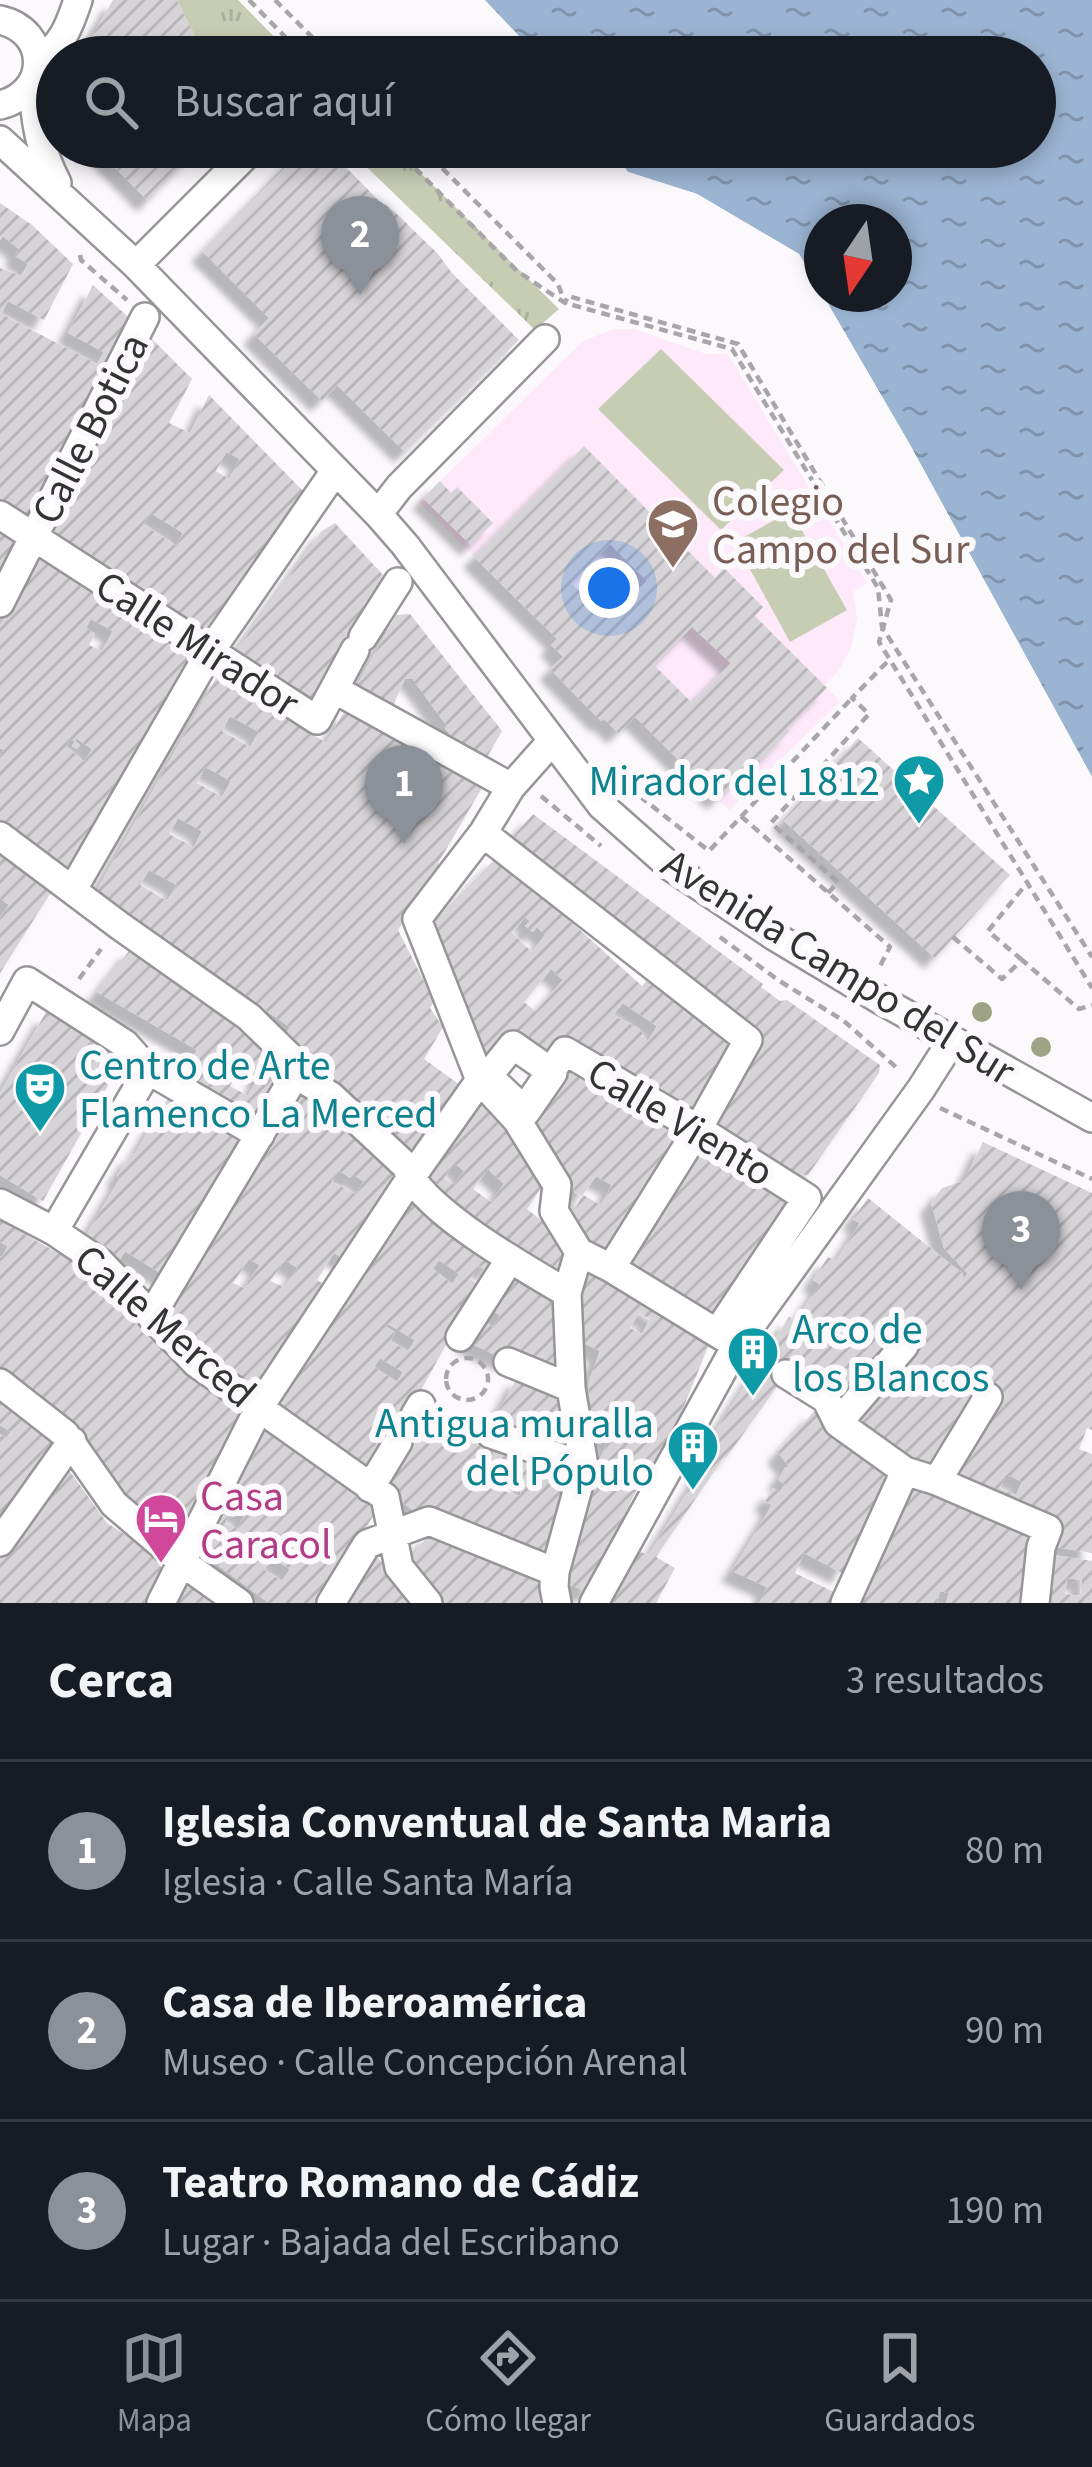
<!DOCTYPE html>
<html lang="es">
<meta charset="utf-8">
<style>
:root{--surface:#171b24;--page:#242831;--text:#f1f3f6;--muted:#9ea1a6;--line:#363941;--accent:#8c9099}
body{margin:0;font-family:"Source Sans 3",sans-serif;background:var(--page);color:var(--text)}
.compass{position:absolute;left:804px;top:204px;width:108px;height:108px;border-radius:50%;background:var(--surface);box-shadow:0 6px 18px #0003;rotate:193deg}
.you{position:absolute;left:609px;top:588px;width:42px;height:42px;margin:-30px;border:9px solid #fff;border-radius:50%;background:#1a73e8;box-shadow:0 0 0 18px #1a73e833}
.badge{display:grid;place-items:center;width:78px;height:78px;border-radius:50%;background:var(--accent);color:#fff;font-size:39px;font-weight:700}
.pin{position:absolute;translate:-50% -99px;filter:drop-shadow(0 3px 6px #0008)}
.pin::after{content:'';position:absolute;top:63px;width:42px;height:36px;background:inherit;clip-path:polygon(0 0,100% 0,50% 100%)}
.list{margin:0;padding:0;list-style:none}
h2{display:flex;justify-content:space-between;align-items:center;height:156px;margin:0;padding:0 48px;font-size:51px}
h2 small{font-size:39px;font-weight:400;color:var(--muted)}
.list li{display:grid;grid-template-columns:78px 1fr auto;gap:36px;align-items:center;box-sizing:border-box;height:180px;padding:0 48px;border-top:3px solid var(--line)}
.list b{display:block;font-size:45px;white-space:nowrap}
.list p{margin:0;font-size:39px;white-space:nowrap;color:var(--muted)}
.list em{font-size:39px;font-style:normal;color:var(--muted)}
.icon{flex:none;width:66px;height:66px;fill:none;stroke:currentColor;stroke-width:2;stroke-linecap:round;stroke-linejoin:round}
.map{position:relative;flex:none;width:1092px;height:1603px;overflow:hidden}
.search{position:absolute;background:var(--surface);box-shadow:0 6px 18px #0003;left:36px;right:36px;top:36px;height:132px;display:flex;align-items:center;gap:30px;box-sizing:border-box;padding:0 42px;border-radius:66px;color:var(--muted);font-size:45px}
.sheet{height:696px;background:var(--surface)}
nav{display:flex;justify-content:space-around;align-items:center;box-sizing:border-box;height:168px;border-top:3px solid var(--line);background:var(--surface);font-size:33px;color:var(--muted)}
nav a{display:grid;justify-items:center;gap:6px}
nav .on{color:var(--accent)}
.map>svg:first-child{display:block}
.education{fill:#fde9fa}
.grass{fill:url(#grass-tufts)}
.pitch{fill:#c6cdb3}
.water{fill:url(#water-ripples);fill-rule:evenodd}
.pier{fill:#fbf9fc}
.building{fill:url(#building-hatch);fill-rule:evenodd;filter:url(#shadow)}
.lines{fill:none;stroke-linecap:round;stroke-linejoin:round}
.minor-casing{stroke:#979598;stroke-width:32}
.path{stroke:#a8a6a9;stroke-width:4.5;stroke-dasharray:9 6;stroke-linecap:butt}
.minor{stroke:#fff;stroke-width:27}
.tree{fill:#9ea385}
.labels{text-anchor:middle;stroke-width:12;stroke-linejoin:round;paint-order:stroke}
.street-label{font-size:42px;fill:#333334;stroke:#fbf9fc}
.education-label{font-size:42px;fill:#785e54;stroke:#fbf9fc;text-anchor:start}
.culture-label{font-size:42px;fill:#0d838f;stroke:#fbf9fc;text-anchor:end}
.hotel-label{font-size:42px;fill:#b23c85;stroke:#fbf9fc;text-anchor:start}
</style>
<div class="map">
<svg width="1092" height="1603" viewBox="0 0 1092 1603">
<defs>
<pattern id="grass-tufts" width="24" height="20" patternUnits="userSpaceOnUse" patternTransform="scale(3)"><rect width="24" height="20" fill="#c6cdb3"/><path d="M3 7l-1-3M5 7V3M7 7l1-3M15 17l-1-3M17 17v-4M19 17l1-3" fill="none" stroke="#abb09b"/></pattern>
<pattern id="water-ripples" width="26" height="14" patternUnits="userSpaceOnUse" patternTransform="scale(3)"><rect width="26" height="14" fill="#9bb4d1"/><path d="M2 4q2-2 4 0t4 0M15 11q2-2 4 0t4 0" fill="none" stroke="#7f93aa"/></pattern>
<pattern id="building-hatch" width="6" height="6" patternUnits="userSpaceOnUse" patternTransform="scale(3)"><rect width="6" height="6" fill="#d6d4d7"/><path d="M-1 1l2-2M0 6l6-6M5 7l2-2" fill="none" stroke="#b8b6b9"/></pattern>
<filter id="shadow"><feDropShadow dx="-11" dy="11" stdDeviation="3" flood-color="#0004"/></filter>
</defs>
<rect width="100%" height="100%" fill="#fbf9fc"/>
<path class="education" d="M614,329h20l72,25h22l139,229 -14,9 4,26 -6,30 -13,23 -13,14 15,17 -111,108 -94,-92 -17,15 -13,-14 -4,2 -51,-52 12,-12 -11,-12 5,-7 -137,-136 164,-161z"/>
<path class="grass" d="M177,0h61l56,57h-62l-3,-5 -10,5h-14z
M346,147h48l165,162 -24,21z"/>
<path class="pitch" d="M661,349l123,121 -63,60 -123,-121z
M791,511l56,99 -57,32 -55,-100z"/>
<path class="water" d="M485,0h607v777l-183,-334 -110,-189 -102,-60 -69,-22 -19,-25h426v-90h-496zM822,222h72v72h-72z"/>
<path class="pier" d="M603,147h6l19,25 69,22 102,60 110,189 183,334v6l-5,-3 -183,-334 -110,-187 -99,-60 -70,-22z"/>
<path class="building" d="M113,0h64l28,57h-68l-5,-12 -7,12h-45z
M95,147h97l4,4 -48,50z
M303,147h23l58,59 1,-2 15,13 38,37 13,18 68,68 -114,112 -68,-67 -15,16 -68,-67 15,-16 -67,-67z
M0,203l32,22 41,39 -29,56 -36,-19 -7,13 96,50 7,-12 -36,-19 25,-48 45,41 -105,200 -33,-22v-236l21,8 7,-12 -13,-8 4,-7 -16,-13 -3,4z
M149,336l43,43 -23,44 21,10 19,-38 97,99 -96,133 -14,4 -149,-96zM226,452l14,7 -11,20 -13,-8zM151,513l32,20 -7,13 -33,-22z
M584,446l131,132 9,-10 39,39 -8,9 72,72 -40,40 3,3 -29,30 -2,-2 -41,40 -83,-82 -17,16 -14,-14 -3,2 -51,-52 13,-12 -12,-12 6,-6 -83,-82zM610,544l37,37 -38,38 -38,-36zM692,627l39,36 -39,40 -38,-38z
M440,481l11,12 6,-6 36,36 -22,22 -48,-47z
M335,523l48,52 -75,131 -73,-54 87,-121z
M0,525l25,16 -25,48z
M39,550l155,102 -130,226 -64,-49v-73l4,-6 -4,-2v-122zM91,619l22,12 -11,20 -13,-6 6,-11 -9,-6zM76,738l16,11 -8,13 -18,-16 4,-7 5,2 -3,5 5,3 3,-4 -5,-4z
M410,614l92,117 -18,31 -35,-20 3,-5 -7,-9 2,-2 -35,-48 -7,1 -14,31 -36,-21 41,-74z
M226,677l100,66 19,-33 137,78 -44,75 2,2 -42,65 36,71 -4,7 13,19 -19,32 40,29 -51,74 -131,-121 8,-14 -190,-129 -2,-10 118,-210zM230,716l29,16 -9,15 -28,-16zM205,767l26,14 -9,16 -25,-14zM178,818l24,13 -8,16 -25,-13zM149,870l28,15 -10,16 -27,-16z
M858,738l152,137 -75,83 -152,-138z
M533,814l230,170 -2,3 19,14 7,-1 93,65 -1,8 -71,102 -10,-1 -79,-47 -2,-6 41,-86 -250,-193z
M0,845l55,41 -55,87v-55l9,-13 -9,-7z
M498,856l144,130 6,-7 89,67 -41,74 -131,-80 -17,27 -36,-26 -26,31 -54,-149zM525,917l5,4 -5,5 8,6 4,-5 8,8 -13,17 -20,-19zM551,969l12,11 -27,31 -12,-9zM623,1003l34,23 -9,15 -7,-5 2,-2 -5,-6 -25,-13z
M132,947l161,120 -34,59 -79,-46 17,-30 -100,-58zM210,1055l16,9 -9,14 -16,-9zM243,1064l17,10 -12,22 -18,-10z
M46,1012l78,45 -81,144 -43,-26v-82z
M566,1059l125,73 -84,128 -42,-35 18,-30 18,10 11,-20 -16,-9 -14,20 -5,-2 -13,-11 -40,-61z
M297,1089l105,86 -56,85 -12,-7 -17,27 13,8 -72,108 -58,-40 -40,-43zM339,1170l11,8 3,-4 11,8 -9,12 -24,-13zM249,1259l11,6 -16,23 -11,-5zM285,1260l13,8 -14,19 -14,-6z
M171,1093l79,48 -82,137 -43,-27 -8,13 -35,-22 38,-64 -3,-2 14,-23 3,2z
M482,1097l37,45 26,40 -18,27 30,24 16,22 -20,21 -137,-96zM454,1163l10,8 -10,14 -10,-7zM488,1169l16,15 -13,18 -18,-13z
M699,1137l98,60 -82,130 -95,-61z
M983,1142l109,51v237l-5,-2 -8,21 13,5v99l-43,-7 11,-28 -12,-4 -2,5 -112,-43 -84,-53 55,-90 -67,64 -47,-30 -65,91 -2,-1 -68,100 19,11 -19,35h-48l30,-52 11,4 54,-89 5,-10 -6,-4 87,-135 7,3 24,-36 -7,-4 15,-23 8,4 24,-38 -7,-4 15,-21 95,76 -1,5 6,-5 -24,-26 -13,-45 11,-15 22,-7zM1006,1474l16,8 -6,13 -16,-7z
M411,1203h12l75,54 -10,14 -9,-6 -9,14 9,6 -69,125 167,62 -28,95 -131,-53 -148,-110 40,-61 6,3zM439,1260l20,14 -7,10 -19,-15zM388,1324l27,16 -7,11 -18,-10 5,-9 -10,-6zM380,1358l23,14 -6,10 -23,-15zM508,1470l16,5 -4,21 -16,-5 6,-14 -4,-2z
M0,1220l91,52 160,139 -64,129 -55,-35 -31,-31 -20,-34 5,-6 -86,-63v-115l2,1 6,-11 -8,-4z
M587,1262l123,80 -34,84 -43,71 -44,95 -25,-9 27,-105 17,-37 -20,-16 1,-44 11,-30 -25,-12zM639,1313l11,6 -8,15 -12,-6z
M510,1270l46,35 11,67 -65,-14 -36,-17 13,-22 14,8 7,-12 -15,-8z
M518,1376l49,17 9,58 -87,-22z
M0,1396l63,50 -63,92v-104l6,4 5,-6 -11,-7z
M815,1410l81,64 -54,99 -38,-20 -9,20 41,20 -4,10h-73l8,-16 -35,-16 40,-66 -7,-4 8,-13 7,4 5,-8 -7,-4 7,-12 4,-1 -11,-15z
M261,1418l119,86 -58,99h-53l-74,-55zM232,1508l13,7 -8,14 -12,-6zM272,1558l18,11 -8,12 -18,-11z
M66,1466l41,57 69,44 -19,36h-97l-4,-3 -2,3h-54v-43z
M908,1481l118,48 6,11 -8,63h-78l3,-10 -9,-2 -3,12h-81z
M430,1532l117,45 -8,26h-98l-32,-41z
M373,1552l42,51h-75z
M1047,1554l45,7v42h-53zM1067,1578l15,2 -2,16 -15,-2z
M186,1574l42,29h-58z"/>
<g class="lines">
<g class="minor-casing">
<path id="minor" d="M0,20c50,11 50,73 0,85
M38,59c24,-11 32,-35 40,-59
M33,83c2,39 6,65 24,100
M0,140l136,125 242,249 27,31 197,261 69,61 103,69 105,63 213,119
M136,265l118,-118
M378,514l21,-27 146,-148
M0,515l317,205 17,-31 177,98
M0,603l145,-286
M363,637l35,-55
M334,689l21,-39
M552,741l-41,46 -28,46 -66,86 63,161 37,40 40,65 -3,26 25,41 32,16 150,92
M483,833l265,207 -50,89 -87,139
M0,836l120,90 129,91 51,50 8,15 23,14 75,70c13,43 121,103 161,127
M73,889l138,-239 124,-179
M0,1031l27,-50 98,63 23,26 112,65
M513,1045l40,28 -27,39 -38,-36z
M517,1120l48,-69 133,78 109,69 -90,135
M0,1203l54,28 47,32 95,100 189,134 14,70 29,36
M54,1231l94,-161
M151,1316l149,-249
M460,1337l50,-78
M508,1362l63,26
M786,1374l40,25 12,24 67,48 32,10 111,48 -7,18 -6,56
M0,1383l65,51 49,70 69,59 56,40
M415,1415l6,-10
M838,1423l66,-77
M491,1434l93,32
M937,1481l51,-84
M370,1488l28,-46
M0,1542l72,-101
M161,1603l99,-197 150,-227 70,-99
M331,1603l36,-59 62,-23 126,51
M557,1603l-3,-16 1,-15 29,-106 -13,-78 -4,-95 12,-41
M594,1603l142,-257 185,-257 30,-47
M845,1603l60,-132"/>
</g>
<path class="path" d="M249,0l56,57
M275,0l57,57
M394,147l123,124 48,32 167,46 146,239 4,39 210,330
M421,147l137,137 7,19 3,-7 170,48 153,256 -12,42 213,346
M80,255l1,5 46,40
M628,787l81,64 143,-153
M541,796l60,50
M741,816l149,131 -11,21
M828,893l10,-11 -67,-59 98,-109 -17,-16 38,-39
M720,937l58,43 66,41 54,48
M953,937l49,42 20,-19 57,49 13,-4
M1022,960l-34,-29 39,-48
M79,979l22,-30
M940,1108l152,71
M446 1379a21 21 0 1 1 42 0a21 21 0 1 1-42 0Z"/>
<use href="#minor" class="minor"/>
</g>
<g class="tree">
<circle cx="982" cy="1012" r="10"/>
<circle cx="1041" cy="1047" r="10"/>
</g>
<defs>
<g id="university-pin" transform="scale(2.7)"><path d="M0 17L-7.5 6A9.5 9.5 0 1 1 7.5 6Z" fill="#8d6e63" stroke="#fbf9fc"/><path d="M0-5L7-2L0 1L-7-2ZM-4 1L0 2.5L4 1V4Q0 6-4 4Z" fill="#fff"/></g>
<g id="sight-pin" transform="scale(2.7)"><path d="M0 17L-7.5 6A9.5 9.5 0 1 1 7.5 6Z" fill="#0f9aa8" stroke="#fbf9fc"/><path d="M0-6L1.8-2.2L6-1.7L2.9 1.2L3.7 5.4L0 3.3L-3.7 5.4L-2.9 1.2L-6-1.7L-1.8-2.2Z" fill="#fff"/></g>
<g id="theatre-pin" transform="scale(2.7)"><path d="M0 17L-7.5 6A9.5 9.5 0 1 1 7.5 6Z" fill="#0f9aa8" stroke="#fbf9fc"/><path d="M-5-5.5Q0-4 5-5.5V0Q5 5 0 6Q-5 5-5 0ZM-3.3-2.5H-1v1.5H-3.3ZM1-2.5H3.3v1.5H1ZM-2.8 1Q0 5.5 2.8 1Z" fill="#fff"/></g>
<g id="building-pin" transform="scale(2.7)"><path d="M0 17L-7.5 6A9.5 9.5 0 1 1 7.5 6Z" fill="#0f9aa8" stroke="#fbf9fc"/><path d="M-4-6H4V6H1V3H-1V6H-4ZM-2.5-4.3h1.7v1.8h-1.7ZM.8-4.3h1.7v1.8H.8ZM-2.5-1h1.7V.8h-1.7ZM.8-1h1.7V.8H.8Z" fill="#fff"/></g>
<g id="hotel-pin" transform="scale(2.7)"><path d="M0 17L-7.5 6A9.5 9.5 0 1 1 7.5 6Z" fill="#d1479c" stroke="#fbf9fc"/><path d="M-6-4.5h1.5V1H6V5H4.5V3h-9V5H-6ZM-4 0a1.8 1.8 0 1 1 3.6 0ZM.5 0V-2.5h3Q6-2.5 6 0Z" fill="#fff"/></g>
</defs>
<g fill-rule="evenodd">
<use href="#university-pin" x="673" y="524"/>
<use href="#sight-pin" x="919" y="780"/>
<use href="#theatre-pin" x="40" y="1088"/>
<use href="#building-pin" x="753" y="1352"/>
<use href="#building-pin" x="693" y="1446"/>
<use href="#hotel-pin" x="161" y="1519"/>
</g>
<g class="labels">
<g class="street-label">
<text transform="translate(89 428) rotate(-63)" y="15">Calle Botica</text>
<text transform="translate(198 643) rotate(33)" y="15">Calle Mirador</text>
<text transform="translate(839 966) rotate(32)" y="15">Avenida Campo del Sur</text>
<text transform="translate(681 1121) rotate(31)" y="15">Calle Viento</text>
<text transform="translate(166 1325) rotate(41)" y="15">Calle Merced</text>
</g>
<g class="education-label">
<text x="712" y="515">Colegio<tspan x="712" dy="48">Campo del Sur</tspan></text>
</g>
<g class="culture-label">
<text x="880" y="795">Mirador del 1812</text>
<text x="79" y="1079" text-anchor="start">Centro de Arte<tspan x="79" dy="48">Flamenco La Merced</tspan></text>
<text x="792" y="1343" text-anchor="start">Arco de<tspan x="792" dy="48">los Blancos</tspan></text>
<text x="654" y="1437">Antigua muralla<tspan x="654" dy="48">del Pópulo</tspan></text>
</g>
<g class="hotel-label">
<text x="200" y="1510">Casa<tspan x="200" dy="48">Caracol</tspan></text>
</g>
</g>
</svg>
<svg class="compass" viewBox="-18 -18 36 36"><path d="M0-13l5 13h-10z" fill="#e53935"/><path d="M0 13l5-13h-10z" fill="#9ea1a6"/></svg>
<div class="you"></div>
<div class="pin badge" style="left:404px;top:844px">1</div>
<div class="pin badge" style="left:360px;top:295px">2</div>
<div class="pin badge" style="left:1021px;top:1290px">3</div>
<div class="search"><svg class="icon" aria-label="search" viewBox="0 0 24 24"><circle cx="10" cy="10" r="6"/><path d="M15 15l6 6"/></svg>Buscar aquí</div>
</div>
<section class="sheet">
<h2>Cerca<small>3 resultados</small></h2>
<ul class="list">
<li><span class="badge">1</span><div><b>Iglesia Conventual de Santa Maria</b><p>Iglesia · Calle Santa María</p></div><em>80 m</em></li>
<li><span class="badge">2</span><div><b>Casa de Iberoamérica</b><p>Museo · Calle Concepción Arenal</p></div><em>90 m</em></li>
<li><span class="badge">3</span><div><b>Teatro Romano de Cádiz</b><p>Lugar · Bajada del Escribano</p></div><em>190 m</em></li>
</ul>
</section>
<nav>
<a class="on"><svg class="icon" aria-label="map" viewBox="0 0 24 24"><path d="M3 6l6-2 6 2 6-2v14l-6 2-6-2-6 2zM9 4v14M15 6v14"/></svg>Mapa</a>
<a><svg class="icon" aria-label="directions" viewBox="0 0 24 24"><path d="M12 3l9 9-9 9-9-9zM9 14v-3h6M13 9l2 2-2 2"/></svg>Cómo llegar</a>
<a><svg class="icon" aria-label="saved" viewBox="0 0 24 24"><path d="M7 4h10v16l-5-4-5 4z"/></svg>Guardados</a>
</nav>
